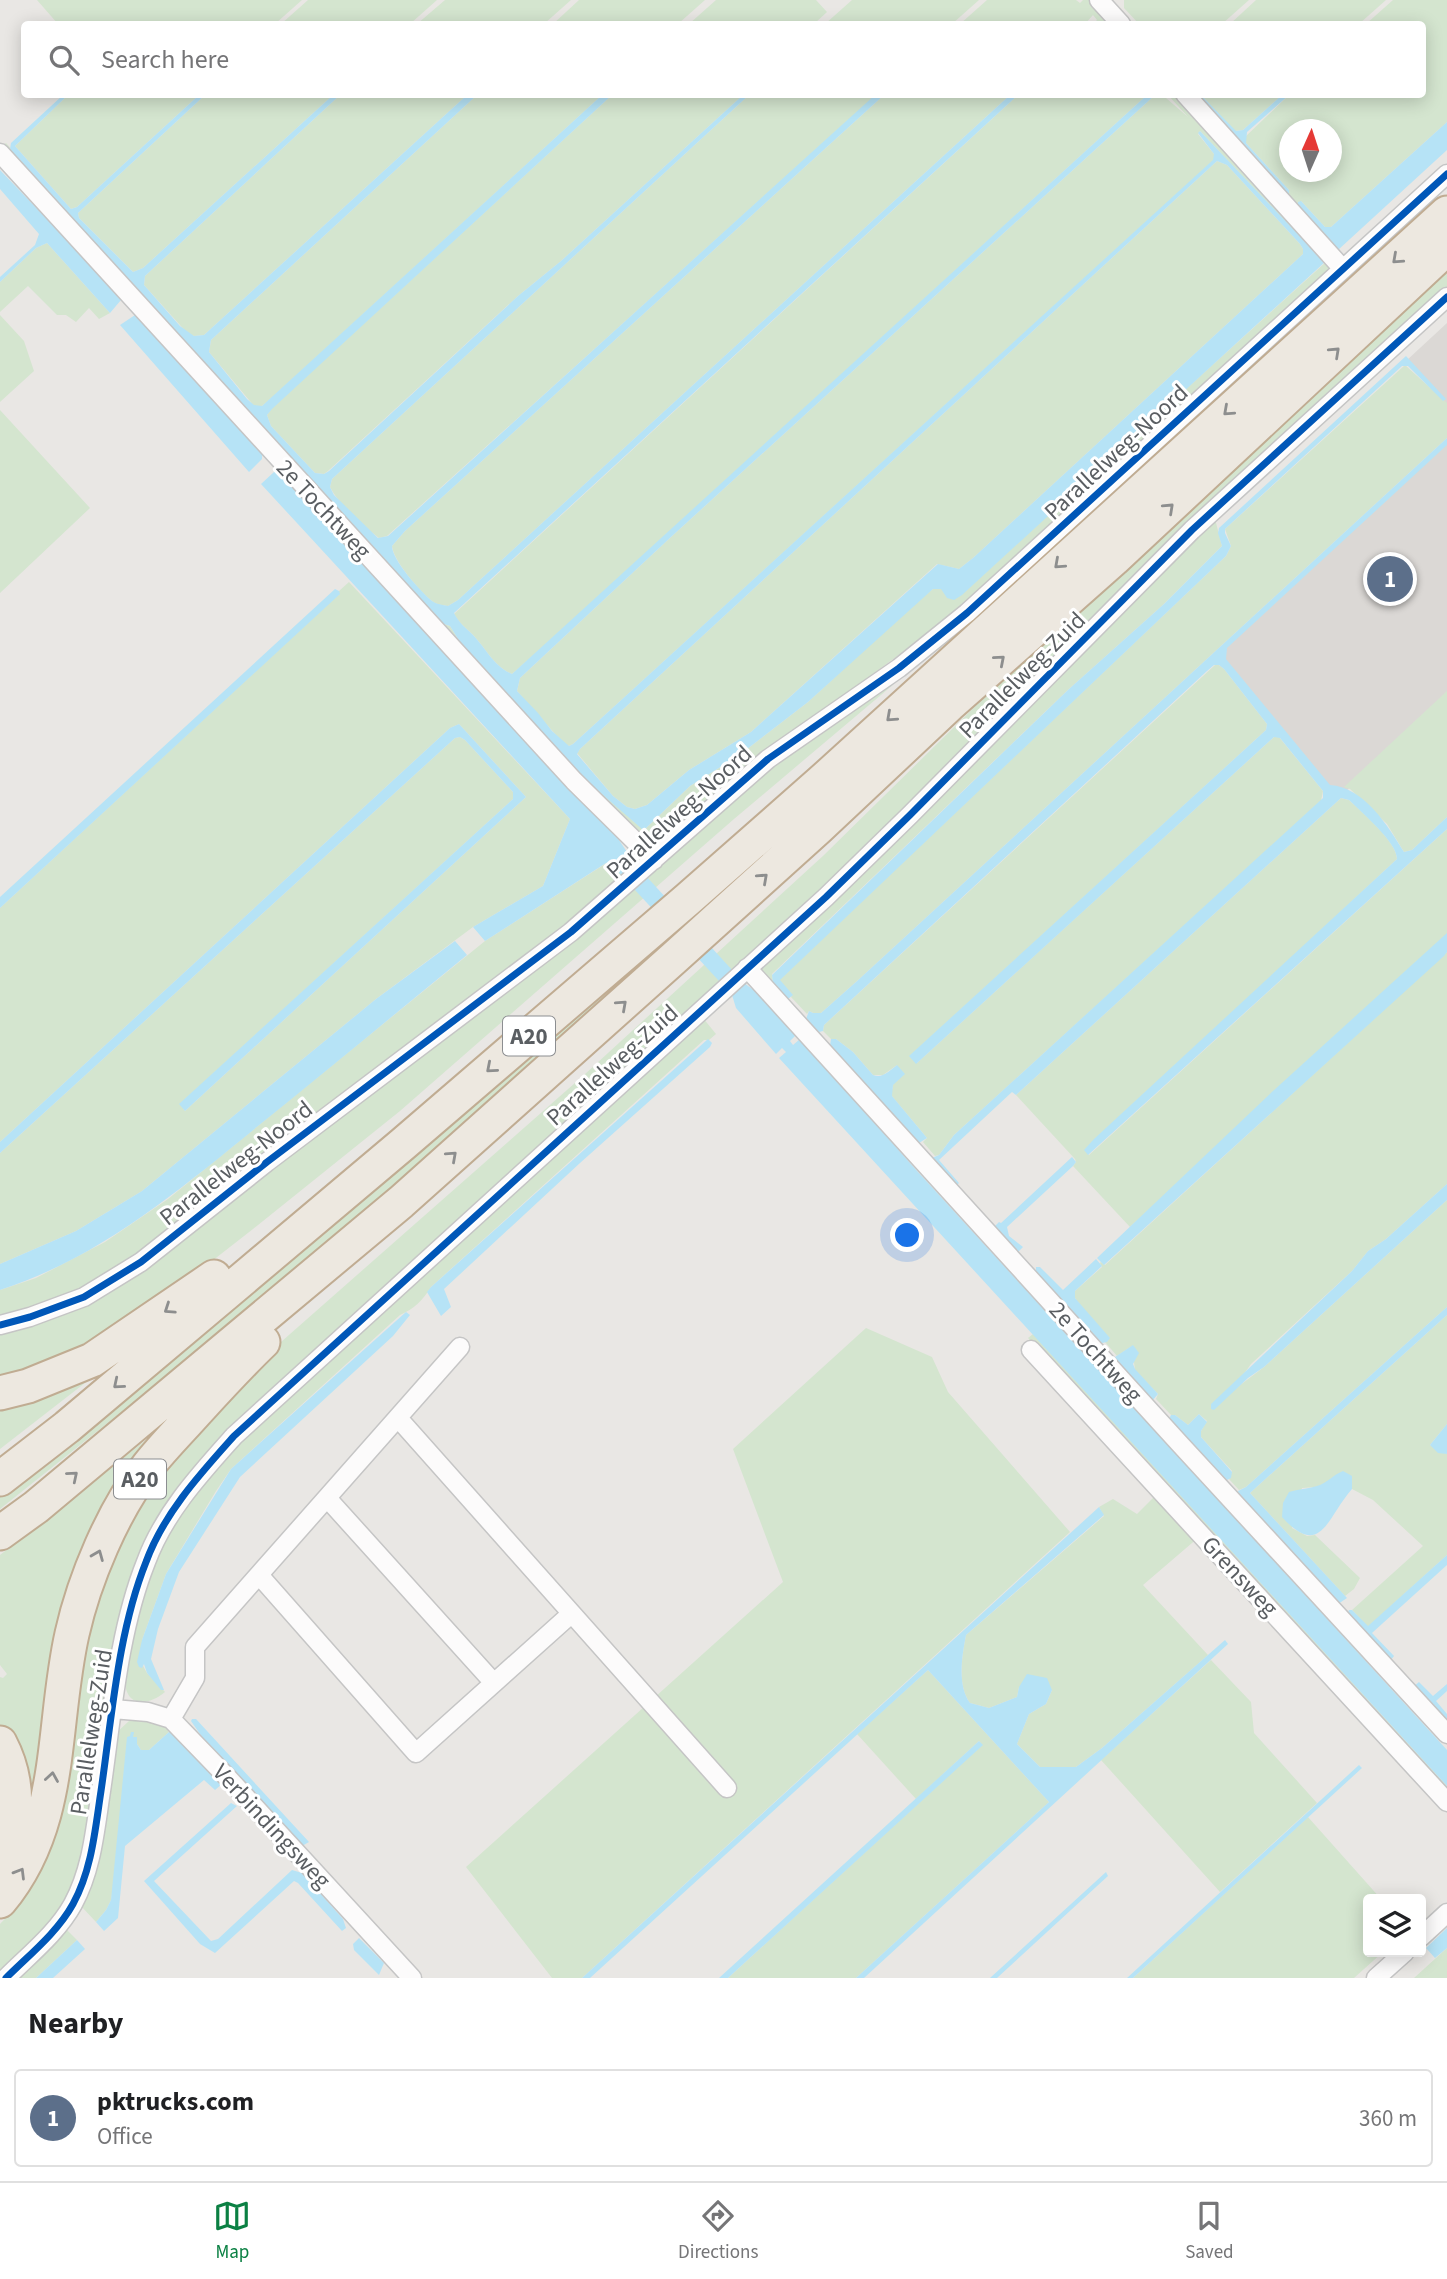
<!DOCTYPE html>
<style>
:root{--surface:#fff;--page:#f6f6f6;--text:#202124;--muted:#757577;--line:#e0e0e0;--accent:#0b8043}
body{margin:0;font-family:"Source Sans 3",sans-serif;background:var(--page);color:var(--text)}
.controls{position:absolute;right:21px;bottom:21px;display:grid;overflow:hidden;border-radius:7px;box-shadow:0 4px 18px #0003}
.controls button{width:63px;height:63px;display:grid;place-items:center;padding:0;border:0;border-bottom:2px solid var(--line);background:var(--surface);color:var(--text);font:35px sans-serif}
.compass{position:absolute;left:1279px;top:119px;width:63px;height:63px;border-radius:50%;background:var(--surface);box-shadow:0 4px 18px #0003;rotate:3deg}
.you{position:absolute;left:908px;top:1236px;width:24px;height:24px;margin:-18px;border:5px solid #fff;border-radius:50%;background:#1a73e8;box-shadow:0 0 0 10px #1a73e833}
.badge{display:grid;place-items:center;width:46px;height:46px;border-radius:50%;background:var(--accent);color:#fff;font-size:23px;font-weight:700}
.pin{position:absolute;translate:-50% -50%;border:4px solid #fff;box-shadow:0 2px 7px #0006}
.list{margin:0;padding:0;list-style:none}
h2{display:flex;justify-content:space-between;align-items:center;height:91px;margin:0;padding:0 28px;font-size:30px}
h2 small{font-size:23px;font-weight:400;color:var(--muted)}
.list li{display:grid;grid-template-columns:46px 1fr auto;gap:21px;align-items:center;box-sizing:border-box;height:98px;margin:0 14px 14px;padding:0 14px;border:2px solid var(--line);border-radius:7px}
.list b{display:block;font-size:26px;white-space:nowrap}
.list p{margin:0;font-size:23px;white-space:nowrap;color:var(--muted)}
.list em{font-size:23px;font-style:normal;color:var(--muted)}
.icon{flex:none;width:38px;height:38px;fill:none;stroke:currentColor;stroke-width:2;stroke-linecap:round;stroke-linejoin:round}
.map{position:relative;flex:none;width:1447px;height:1978px;overflow:hidden}
.search{position:absolute;background:var(--surface);box-shadow:0 4px 18px #0003;left:21px;right:21px;top:21px;height:77px;display:flex;align-items:center;gap:18px;box-sizing:border-box;padding:0 24px;border-radius:7px;color:var(--muted);font-size:26px}
.sheet{height:203px;background:var(--surface)}
nav{display:flex;justify-content:space-around;align-items:center;box-sizing:border-box;height:98px;border-top:2px solid var(--line);background:var(--surface);font-size:19px;color:var(--muted)}
nav a{display:grid;justify-items:center;gap:4px}
nav .on{color:var(--accent)}
.map>svg:first-child{display:block}
.industrial{fill:#dbd8d5}
.green{fill:#d4e5cf;fill-rule:evenodd}
.water{fill:#b6e3f6;fill-rule:evenodd}
.lines{fill:none;stroke-linecap:round;stroke-linejoin:round}
.street-casing{stroke:#c5c5c5;stroke-width:21}
.highway-casing{stroke:#c0ac92;stroke-width:37}
.street{stroke:#fcfbfb;stroke-width:18}
.highway{stroke:#ede8e0;stroke-width:33}
.cycleway-casing{stroke:#fff;stroke-width:11}
.cycleway{stroke:#0057b8;stroke-width:7}
.oneway{stroke:#8d8e8e}
.labels{text-anchor:middle;stroke-width:6;stroke-linejoin:round;paint-order:stroke}
.shield{fill:#fff;stroke:#8c8e91;stroke-width:2}
.shield-label{font-size:23px;font-weight:bold;fill:#5a5e62}
.street-label{font-size:24px;fill:#5a5e62;stroke:#fff}
</style>
<div class="map">
<svg width="1447" height="1978" viewBox="0 0 1447 1978">
<rect width="100%" height="100%" fill="#e9e7e4"/>
<path class="industrial" d="M1447,323v83l-41,-45z
M1447,442v255l-103,96 -17,-6 -108,-133z"/>
<path class="green" d="M37,0h265l-27,24h-217z
M308,0h129l-27,24h-129z
M445,0h126l-27,24h-127z
M579,0h126l-27,24h-125z
M716,0h100l11,12 -13,12h-125z
M852,0h127l-27,24h-127z
M987,0h89l4,3 3,-3h11l23,24h-24l4,-4 -4,-5 -8,9h-125z
M1124,0h125l-27,24h-83l-15,-16z
M1256,0h130l-27,24h-129z
M1393,0h54v122l-116,105h-6l-24,-26 -3,5 27,29 -1,5 -129,-145 93,98 1,-3 -43,-47 -1,-6 44,-42 133,-1v-70h-56zM1290,130h42v42h-42z
M68,95h131l-122,112 -6,2 -56,-63z
M205,95h128l-190,173 -10,4 -54,-54 -1,-5z
M340,95h127l-263,240 -10,1 -6,-2 -44,-49 1,-9z
M477,95h125l-326,299 -14,12h-8l-45,-54 2,-12z
M612,95h131l-182,166 -43,35 -190,175 -4,3 -9,-1 -44,-47 -4,-11 5,-7z
M749,95h127l-489,441 -8,2c-18,-14 -39,-32 -49,-51l2,-8z
M884,95h126l-552,505 -10,6c-5,-1 -12,-1 -16,-5 -12,-9 -39,-41 -40,-55l13,-15z
M1018,95h129l-587,537 -48,42c-19,-8 -26,-26 -40,-40 -7,-7 -13,-11 -18,-20z
M1155,95l11,3 22,19 -20,-22h12l137,152h-8l-109,-116 -2,3 16,20v6l-641,584 -4,2 -6,-3 -46,-52 3,-13 151,-141z
M1201,95h81l-39,35 -8,1z
M6,143l311,345 127,136 6,2 13,21c50,53 97,112 153,158 11,9 17,18 29,24l45,-43 48,-30 70,-54 113,-104 12,-9h8l159,-122 227,-206 2,10 -361,333 -215,158 -94,83 -7,1 -62,-52 -588,-648z
M1217,161l10,4 73,79 3,5v5l-330,304 -14,11 -22,-5 -186,168 -62,38 -42,35 -12,4 -8,-2 -14,-11 -36,-43 3,-4z
M47,243l63,70 -11,6 -10,-11 -13,14 -10,-7h-9l-29,-29 -28,26v-30l36,-34z
M1447,267v21l-156,143 -452,445 -609,554 -43,46 -35,56 -66,322 -14,39 -23,36 -49,46v-51l15,-16 23,-32 9,-20 13,-48 27,-181 45,-120 124,-143 328,-289 240,-220 179,-176z
M0,315l24,26 10,30 -34,31z
M1405,365l42,38v35l-591,544 -35,31h-8l-4,-2 -2,3 -16,-17 1,-2 -13,-15 447,-424 5,-10 -6,-17z
M0,410l90,98 -90,85z
M1215,519l7,27 -58,58 -95,85 -297,285 1,10 -11,-13 1,-6z
M349,582l221,237 -27,67 -70,41 -97,72 -234,192 -66,40 -76,33v-111l455,-415 5,-1 5,3 48,52v7l-333,305 5,7 341,-314 -67,-73 -9,4 -450,414v-234l339,-314v-3z
M1215,665h4l5,4 43,55 -1,6 -356,326 7,7 357,-326h5l44,54 -2,10 -367,334 -15,20 -4,1 -12,-14 4,-4 -36,-43 6,-30 -14,10h-10l-20,-23 -17,-13h-5l-8,-8 1,-6z
M894,684l-160,135 -334,292 -147,118 -64,50 -98,65 -91,34v-47l108,-41 659,-522 96,-66z
M1447,691v126l-35,33 -8,2 -17,-28 -37,-35 -6,-2z
M875,759l-552,492 -323,258v-13l88,-70z
M1341,798l8,2c13,12 48,42 48,59l-312,291 4,5 358,-326v107l-317,291 -57,-61 3,-4 -1,-3 -59,-64z
M608,862l15,14 -55,52 -431,329 -56,34 -81,28v-29l36,-12 69,-36 63,-43 317,-258z
M1447,952v232l-61,55 -18,12 -16,20 -101,93 -20,28 33,-25 183,-167v107l-201,180 -7,3 -10,-11 3,-8 -31,-34v-6l6,-10 -8,-7 -11,11 -13,-10h-4l-15,-16 2,-5 -23,-24 -3,-24 -15,10 -12,-14 -30,-44v-7l27,-24 -2,-4 1,-1 4,3z
M759,990l601,660 2,7 -607,-666z
M703,1018l13,16 -7,6h-5l-273,247c-8,13 -17,22 -31,28l-169,154 -15,22 -50,83 -24,66v24l5,9 18,19c-18,15 -41,15 -40,-14 8,-49 18,-100 42,-144 19,-33 45,-61 70,-90z
M1447,1315v109l-17,21 17,9v101l-79,72 -16,-17 71,-64 -50,-46 -21,-11v-13l-36,11 -14,1 -10,40 15,8 8,-1 45,43 -6,11 -9,7 -95,-103z
M866,1328l66,29 16,35 122,140 -488,446h-30l-86,-111 317,-285 -50,-133z
M1033,1334l414,452v10l-419,-458z
M139,1341l-139,108v-51z
M175,1417l-54,76 -79,303 -42,79v-198l3,1 4,-4 -7,-9v-110z
M1157,1494l42,43 -56,48 65,70 -106,93 -26,19h-36l-23,-23 12,-30 17,-10 6,-14 -33,-3 -2,10 -28,11 -19,-5c-13,-18 -8,-47 -4,-68l138,-119 -5,-9 14,-8 24,15z
M1211,1660l40,42 3,31 63,70 -97,89 -119,-132z
M928,1670l121,132 -193,176h-128l254,-233 -3,-4 -63,58 -59,-65z
M145,1718l15,2 9,12 -20,18h-8l-4,-6 -26,156 -5,10 -10,12 -16,-17 35,-171 14,-13z
M1308,1817l73,82h-13v53h15l-29,26h-221z
M66,1929l11,11 -41,38h-23z
M1447,1948v30h-33z"/>
<path class="water" d="M63,95h5l-53,51 56,63 6,-2 122,-112h6l-127,118 1,5 54,54 10,-4 190,-173h7l-195,181 -1,9 36,41 14,10 10,-1 263,-240h10l-266,245 -2,12 38,47 7,6 8,1 340,-311h10l-340,314 -5,6 4,11 44,47 9,1 5,-3 189,-175 43,-35 182,-166h6l-417,384 -2,8 4,8 44,43 10,-2 487,-441h9l-479,436 -13,15c0,14 29,46 40,55 4,3 11,4 16,5l10,-6 552,-505h8l-564,518c5,10 11,14 18,21 14,14 21,32 40,40l635,-579h8l-484,442 -151,141 -3,13 21,22 14,18 17,15 4,-2 640,-584 1,-6 -16,-21 2,-2 109,115 15,-6 1,-5 -27,-29v-4l3,-1 24,26h6l116,-105v28l-485,445 -8,5 -7,-2 -6,-9h-8l-125,113 -70,54 -48,30 -45,43h-3l-55,-48 -124,-134 -13,-21 -6,-2 -127,-136 -307,-339 1,-6zM1217,161l10,4 73,79 3,5v5l-330,304 -14,11 -21,-5 -187,168 -62,38 -42,35 -12,4 -8,-2 -14,-11 -36,-42 3,-5z
M1195,95h6l35,36 7,-1 39,-35h7l-42,37 -1,11 43,47v4l-6,-2z
M0,170l108,113 13,17 -11,13 -63,-70 -11,5 -36,34v-5l35,-32 4,-11 -39,-45z
M135,315l127,138v6l-13,13 -129,-147z
M1406,356l40,43 -3,2 -35,-35h-6l-177,163v4l6,13 -5,10 -446,424 13,15 -5,4 -15,-15 -1,-9 297,-286 95,-85 58,-58 -4,-13 1,-5z
M1447,438v7l-220,203 -1,11 104,126c34,2 58,41 74,67l8,-2 35,-33v12l-359,326 -4,-5 10,-11 303,-280c0,-17 -35,-46 -48,-59l-8,-2 -325,297 -4,-3 -73,68 20,23 -3,3 -24,-28 7,-3 15,-20 369,-337v-7l-43,-53 -6,-1 -358,327 -7,-8 357,-326 1,-6 -43,-55 -5,-4h-5l-7,6 -383,354 -1,6 -4,1 -13,-13 3,-8 4,2h8l35,-31z
M279,471l340,369 16,24 109,119 11,8 41,44 -6,6 3,4 7,-6 118,133 529,578v36l-668,-728 7,-6 -4,-4 -6,6 -40,-46 -4,-13 -121,-131 -5,-1 -121,78 -12,-14 70,-41 27,-67 -309,-335 13,-12z
M335,589l4,2 1,3 -340,314v-11z
M459,724l67,73 -341,314 -6,-7 334,-305v-7l-48,-52 -5,-3 -5,1 -455,415v-11l450,-414z
M1447,933v19l-3,4 -340,309 -7,-7 176,-167z
M455,941l12,14c-70,57 -139,115 -209,171 -80,65 -159,132 -258,164v-26l76,-33 66,-40 234,-192z
M708,1039l4,4 -2,4 -130,116 -136,126 7,18 -10,9 -14,-24 4,-5z
M831,1039h5l17,13 20,23c10,4 17,-5 24,-10l8,9 -12,11 -1,11 35,42 -8,5 -36,-36 -53,-61z
M1072,1157l4,5 -3,4 -66,61 2,9 14,11 -5,5 -24,-25 5,-5 2,1z
M1447,1184v16l-183,167 -16,11 -34,32 -3,-1v-5l141,-133 16,-20 18,-12z
M1096,1259l6,7 -27,25v7l35,40 -3,4 -5,1 -66,-71v-5h4l23,23z
M1447,1307v8l-197,178 97,105 -9,6 -99,-106 -1,-7 8,-4z
M406,1312l4,3 -17,21 -153,141 -61,95 -21,57 -7,30 13,31h-3l-14,-17 -3,-9 -2,4 -3,-1 -2,-5 5,-22 24,-66 65,-105z
M1133,1345l6,8 -6,11 2,5 23,25 -6,7 -36,-41 -1,-3z
M1199,1414l8,8 -6,9v6l31,35 -1,6 -4,2 -58,-61 2,-4h4l13,10z
M1447,1424v30l-9,-1 -8,-8z
M1343,1471l9,5v13c-25,28 -31,71 -70,28l1,-14 6,-11c9,-3 19,-3 28,-6 10,-3 16,-11 26,-15z
M1099,1507l5,8 -138,120c-4,21 -9,50 4,68l19,5 28,-11 2,-10 8,-13 20,4 5,12 -6,14 -17,10 -12,30 23,23h36l26,-19 123,-108 3,4 -364,334h-8l193,-176 -121,-132 -338,308h-8z
M1447,1555v10l-75,68 22,23 -4,5 -43,-46 2,-5h3l16,16z
M1419,1682l14,14 14,-12v7l-11,10 11,13v10l-34,-37z
M192,1719h4l113,123 -7,4 -100,-109 -11,-16z
M131,1732h3l-1,5h4v7l4,6h8l20,-18 7,1 46,51 -7,6 -11,-10 -79,66 -7,72 -14,13 -8,-9 10,-12 5,-10 16,-163 3,-1z
M979,1741l4,4 -255,233h-9z
M1359,1765l3,3 -229,210h-6z
M231,1803l6,3 -83,75 57,60 7,-2 74,-69 10,3 41,46 3,9 -4,3 -44,-48 -4,-2 -79,72 -15,-9 -56,-63z
M1106,1872l2,4 -111,102h-7z
M1447,1928v20l-12,10 -9,-10z
M359,1938l25,25 -5,12 -25,-25 -1,-6z
M77,1940l8,9 -32,29h-17z"/>
<g class="lines">
<g class="street-casing">
<path id="street" d="M1099,0l22,24
M1185,94l158,175
M0,153l574,628 80,79
M747,968l432,475 268,291
M0,1325l30,-8 54,-20 57,-35 126,-100 304,-230 197,-173 131,-91 68,-55 480,-439
M1031,1350l416,452
M398,1418l329,370
M327,1498l167,185
M259,1575l157,178 155,-139
M113,1709l35,3 23,7 58,60 183,199
M171,1719l24,-41v-31l265,-300
M1421,1937l26,-24
M6,1978c23,-23 51,-45 67,-74 19,-35 22,-74 28,-113 11,-75 17,-159 45,-229 18,-49 54,-88 88,-126l592,-539 84,-82 282,-285 255,-233
M1376,1978l29,-26"/>
</g>
<g class="highway-casing">
<path id="highway" d="M0,1393l28,-7 64,-26 122,-83
M0,1479l67,-52 336,-283 285,-245 133,-117 626,-569
M0,1533l36,-26 365,-305 273,-244 144,-130 131,-123 165,-146 333,-311
M0,1743c20,38 19,80 0,118
M0,1901c65,-78 51,-174 72,-267 12,-54 41,-124 76,-168 15,-19 33,-37 49,-55 22,-24 43,-47 66,-69"/>
</g>
<use href="#street" class="street"/>
<use href="#highway" class="highway"/>
<g class="cycleway-casing">
<path id="cycleway" d="M0,1325l30,-8 54,-20 57,-35 126,-100 304,-230 197,-173 131,-91 68,-55 480,-439
M6,1978c23,-23 51,-45 67,-74 19,-35 22,-74 28,-113 11,-75 17,-159 45,-229 18,-49 54,-88 88,-126l592,-539 84,-82 282,-285 255,-233"/>
</g>
<use href="#cycleway" class="cycleway"/>
</g>
<defs><path id="oneway-chevron" d="M-2-3.5L2.5 0L-2 3.5" fill="none" stroke-width="1.6" stroke-linecap="round" stroke-linejoin="round" transform="scale(1.75)"/></defs>
<g class="oneway">
<use href="#oneway-chevron" transform="translate(1397 259) rotate(138)"/>
<use href="#oneway-chevron" transform="translate(1335 352) rotate(-43)"/>
<use href="#oneway-chevron" transform="translate(1228 411) rotate(138)"/>
<use href="#oneway-chevron" transform="translate(1169 508) rotate(-43)"/>
<use href="#oneway-chevron" transform="translate(1059 564) rotate(138)"/>
<use href="#oneway-chevron" transform="translate(1000 660) rotate(-41)"/>
<use href="#oneway-chevron" transform="translate(891 717) rotate(138)"/>
<use href="#oneway-chevron" transform="translate(763 878) rotate(-42)"/>
<use href="#oneway-chevron" transform="translate(622 1005) rotate(-42)"/>
<use href="#oneway-chevron" transform="translate(491 1068) rotate(139)"/>
<use href="#oneway-chevron" transform="translate(452 1156) rotate(-42)"/>
<use href="#oneway-chevron" transform="translate(169 1309) rotate(146)"/>
<use href="#oneway-chevron" transform="translate(118 1384) rotate(140)"/>
<use href="#oneway-chevron" transform="translate(73 1476) rotate(-40)"/>
<use href="#oneway-chevron" transform="translate(98 1555) rotate(-68)"/>
<use href="#oneway-chevron" transform="translate(52 1777) rotate(-81)"/>
<use href="#oneway-chevron" transform="translate(20 1873) rotate(-59)"/>
</g>
<g class="labels">
<g class="shield">
<rect x="503" y="1016.5" width="52" height="39" rx="5"/>
<rect x="114" y="1459.5" width="52" height="39" rx="5"/>
</g>
<g class="shield-label">
<text x="529" y="1044">A20</text>
<text x="140" y="1487">A20</text>
</g>
<g class="street-label">
<text transform="translate(1116 452) rotate(-43)" y="8">Parallelweg-Noord</text>
<text transform="translate(324 509) rotate(47)" y="8">2e Tochtweg</text>
<text transform="translate(1022 675) rotate(-45)" y="8">Parallelweg-Zuid</text>
<text transform="translate(679 812) rotate(-42)" y="8">Parallelweg-Noord</text>
<text transform="translate(612 1065) rotate(-42)" y="8">Parallelweg-Zuid</text>
<text transform="translate(236 1163) rotate(-38)" y="8">Parallelweg-Noord</text>
<text transform="translate(1096 1352) rotate(48)" y="8">2e Tochtweg</text>
<text transform="translate(1240 1576) rotate(47)" y="8">Grensweg</text>
<text transform="translate(91 1732) rotate(-81)" y="8">Parallelweg-Zuid</text>
<text transform="translate(272 1826) rotate(47)" y="8">Verbindingsweg</text>
</g>
</g>
</svg>
<div class="controls">
<button><svg class="icon" aria-label="layers" viewBox="0 0 24 24"><path d="M12 4l9 5-9 5-9-5zM3 14l9 5 9-5"/></svg></button>
</div>
<svg class="compass" viewBox="-18 -18 36 36"><path d="M0-13l5 13h-10z" fill="#e53935"/><path d="M0 13l5-13h-10z" fill="#757577"/></svg>
<div class="you"></div>
<div class="pin badge" style="left:1390px;top:579px;background:#5c6f8a">1</div>
<div class="search"><svg class="icon" aria-label="search" viewBox="0 0 24 24"><circle cx="10" cy="10" r="6"/><path d="M15 15l6 6"/></svg>Search here</div>
</div>
<section class="sheet">
<h2>Nearby<small></small></h2>
<ul class="list">
<li><span class="badge" style="background:#5c6f8a">1</span><div><b>pktrucks.com</b><p>Office</p></div><em>360 m</em></li>
</ul>
</section>
<nav>
<a class="on"><svg class="icon" aria-label="map" viewBox="0 0 24 24"><path d="M3 6l6-2 6 2 6-2v14l-6 2-6-2-6 2zM9 4v14M15 6v14"/></svg>Map</a>
<a><svg class="icon" aria-label="directions" viewBox="0 0 24 24"><path d="M12 3l9 9-9 9-9-9zM9 14v-3h6M13 9l2 2-2 2"/></svg>Directions</a>
<a><svg class="icon" aria-label="saved" viewBox="0 0 24 24"><path d="M7 4h10v16l-5-4-5 4z"/></svg>Saved</a>
</nav>
